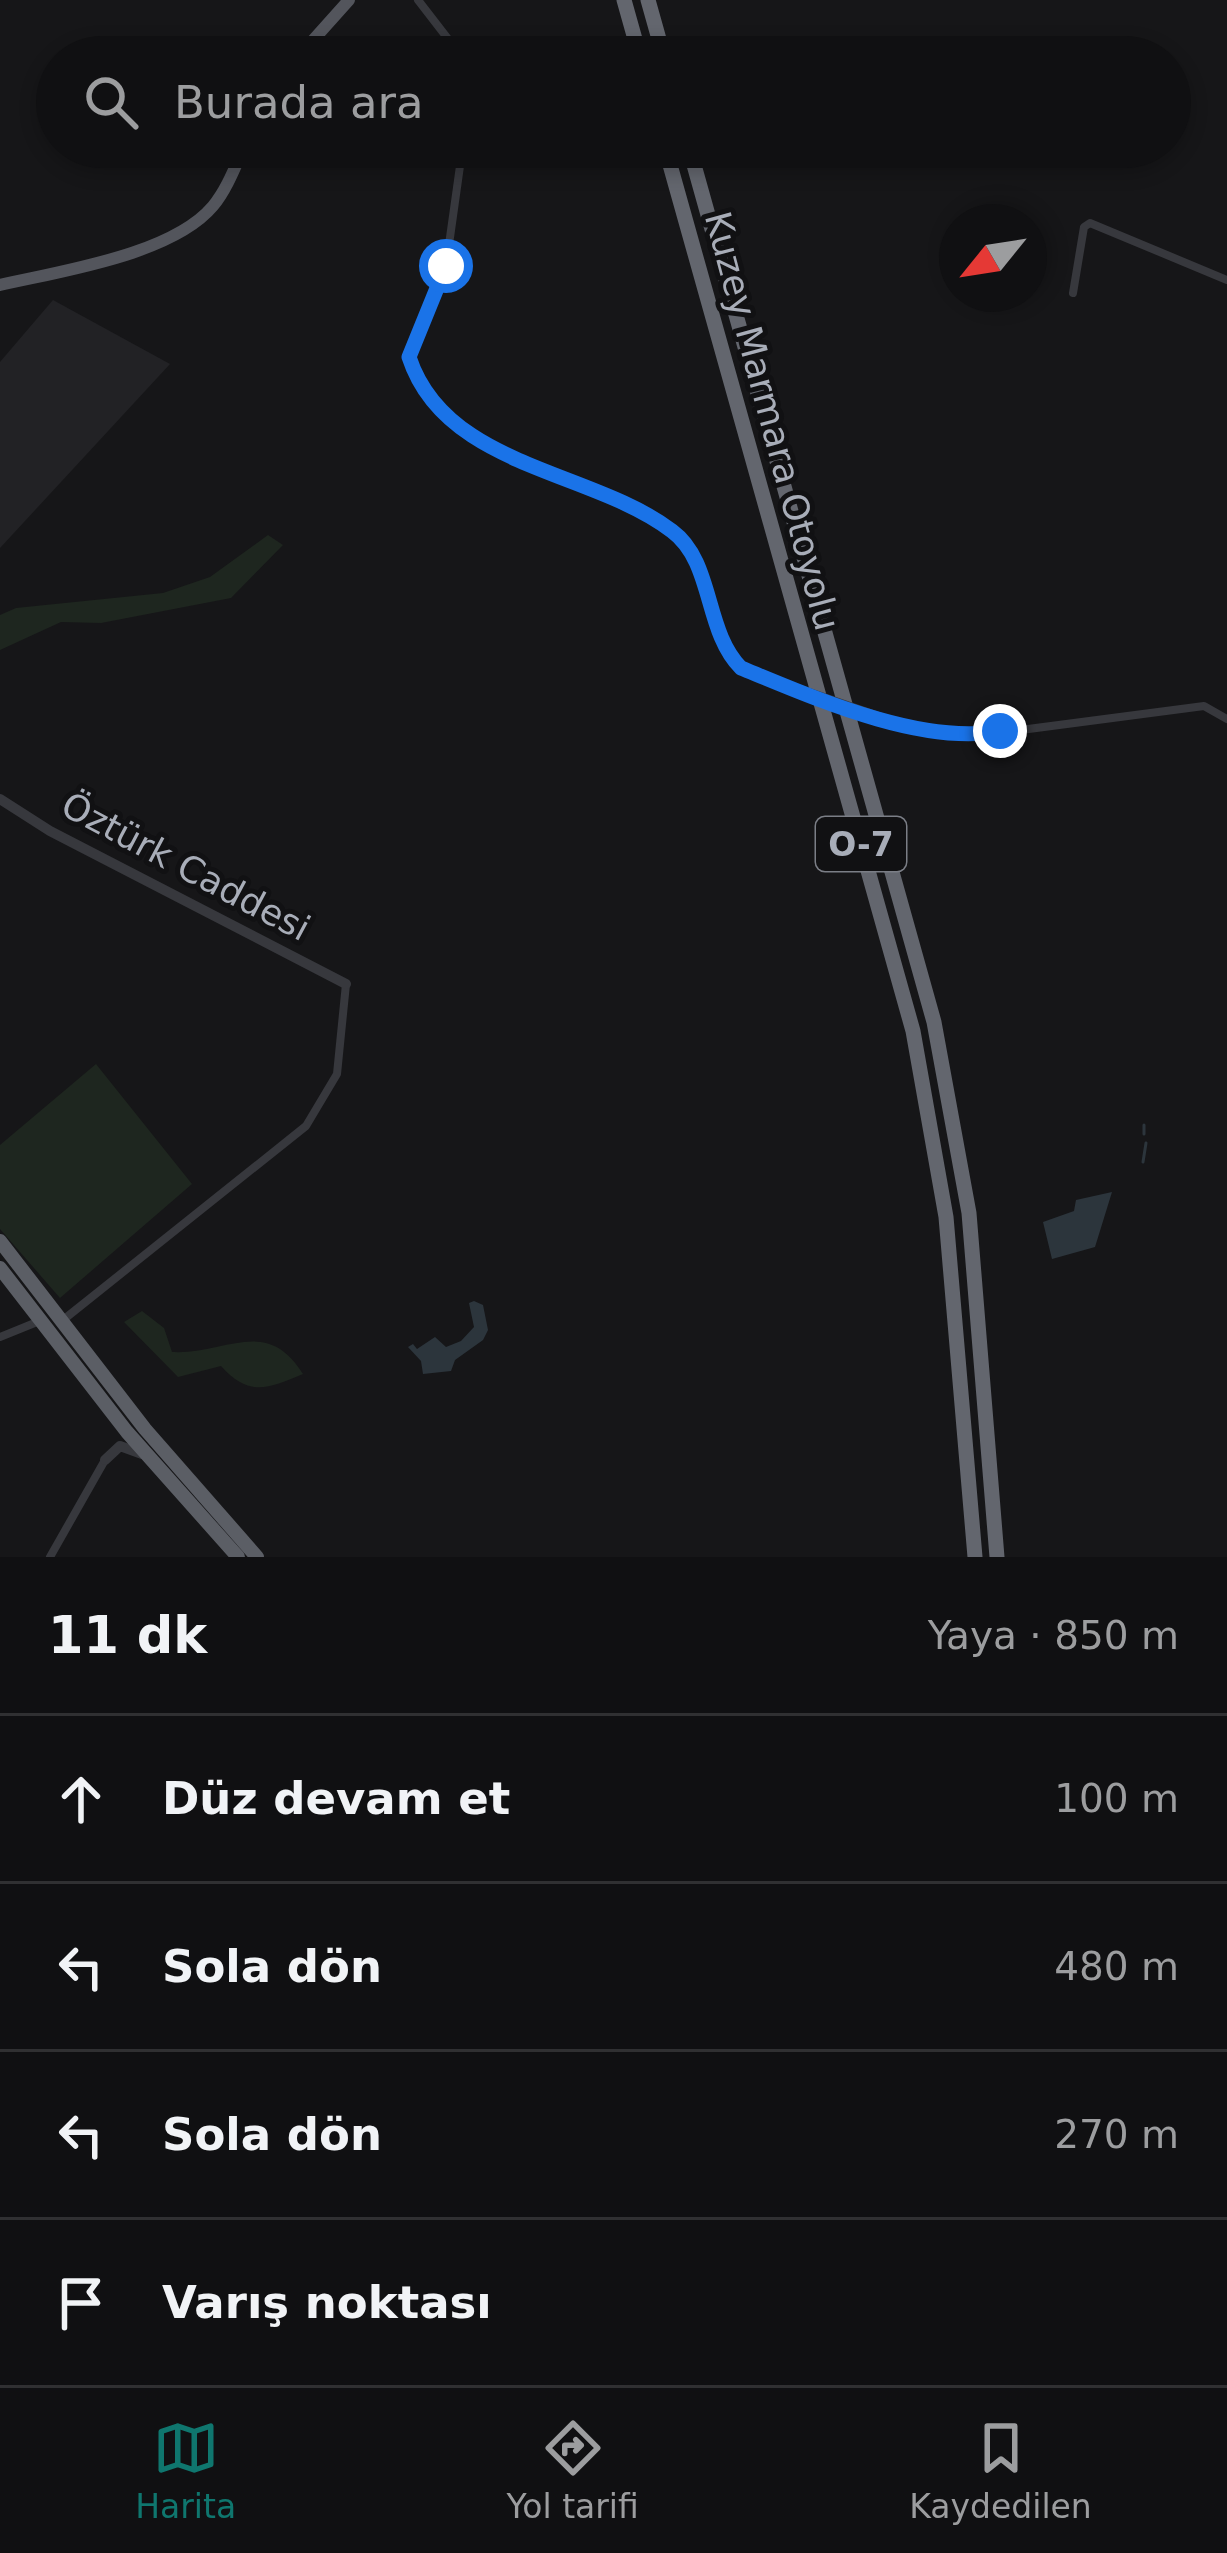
<!DOCTYPE html>
<html lang="tr">
<meta charset="utf-8">
<style>
:root{--surface:#101012;--page:#1e1e20;--text:#f1f3f6;--muted:#9c9d9f;--line:#303032;--accent:#0f766e}
body{margin:0;font-family:"DejaVu Sans",sans-serif;background:var(--page);color:var(--text)}
.compass{position:absolute;left:939px;top:204px;width:108px;height:108px;border-radius:50%;background:var(--surface);box-shadow:0 6px 18px #0003;rotate:240deg}
.stop{position:absolute;width:36px;height:36px;margin:-27px;border:9px solid #1a73e8;border-radius:50%;background:#fff}
.stop.end{background:#1a73e8;border-color:#fff;box-shadow:0 3px 12px #0008}
.list{margin:0;padding:0;list-style:none}
h2{display:flex;justify-content:space-between;align-items:center;height:156px;margin:0;padding:0 48px;font-size:51px}
h2 small{font-size:39px;font-weight:400;color:var(--muted)}
.list li{display:grid;grid-template-columns:78px 1fr auto;gap:36px;align-items:center;box-sizing:border-box;height:168px;padding:0 48px;border-top:3px solid var(--line)}
.list b{display:block;font-size:45px;white-space:nowrap}
.list em{font-size:39px;font-style:normal;color:var(--muted)}
.icon{flex:none;width:66px;height:66px;fill:none;stroke:currentColor;stroke-width:2;stroke-linecap:round;stroke-linejoin:round}
.map{position:relative;flex:none;width:1227px;height:1557px;overflow:hidden}
.search{position:absolute;background:var(--surface);box-shadow:0 6px 18px #0003;left:36px;right:36px;top:36px;height:132px;display:flex;align-items:center;gap:30px;box-sizing:border-box;padding:0 42px;border-radius:66px;color:var(--muted);font-size:45px}
.sheet{height:828px;background:var(--surface)}
nav{display:flex;justify-content:space-around;align-items:center;box-sizing:border-box;height:168px;border-top:3px solid var(--line);background:var(--surface);font-size:33px;color:var(--muted)}
nav a{display:grid;justify-items:center;gap:6px}
nav .on{color:var(--accent)}
.map>svg:first-child{display:block}
.built{fill:#222225}
.green{fill:#1e261f}
.water{fill:#2c353c}
.lines{fill:none;stroke-linecap:round;stroke-linejoin:round}
.stream{stroke:#2c353c;stroke-width:3}
.minor{stroke:#37383d;stroke-width:8}
.tertiary{stroke:#37383d;stroke-width:10}
.primary{stroke:#53555c;stroke-width:12}
.trunk{stroke:#5b5e65;stroke-width:14}
.motorway{stroke:#63666e;stroke-width:15}
.minor-bridge{stroke:#37383d;stroke-width:8}
.route{stroke:#1a73e8;stroke-width:15}
.labels{text-anchor:middle;stroke-width:10;stroke-linejoin:round;paint-order:stroke}
.shield{fill:#111113;stroke:#7b7e86;stroke-width:3}
.shield-label{font-size:33px;font-weight:bold;fill:#a8adb8}
.street-label{font-size:36px;fill:#a8adb8;stroke:#111113}
</style>
<div class="map">
<svg width="1227" height="1557" viewBox="0 0 1227 1557">
<rect width="100%" height="100%" fill="#161618"/>
<path class="built" d="M53,300l117,64 -170,184v-186z"/>
<path class="green" d="M268,535l15,10 -52,53 -130,25 -40,-1 -61,28v-35l16,-7 147,-15 47,-16z
M96,1064l96,120 -132,114 -60,-69v-84z
M142,1311l22,17 8,24c54,3 94,-37 131,22 -36,15 -54,23 -82,-8l-43,11 -54,-55z"/>
<path class="water" d="M1112,1192l-17,55 -43,12 -9,-37 31,-11 2,-11z
M474,1301l9,4 5,25 -5,10 -28,20 -4,11 -28,3 -2,-13 -13,-14 5,-3 4,5 18,-12 11,10 15,-6 13,-14 -5,-24z"/>
<g class="lines">
<path class="stream" d="M1144,1125v9
M1143,1162l3,-19"/>
<path class="minor" d="M418,0l44,57
M482,147l-22,19 -14,100 -37,91c33,104 187,121 266,176 43,41 24,118 85,142
M1073,293l11,-66 6,-4 137,57
M911,727l64,9 229,-30 23,13
M63,1320l243,-194 31,-52 9,-90
M0,1337l42,-17
M50,1557l55,-97"/>
<path class="tertiary" d="M0,799l50,32 296,153
M105,1460l15,-14 22,8"/>
<path class="primary" d="M298,57l51,-57
M0,285c60,-14 172,-30 213,-79 14,-17 22,-39 31,-59"/>
<path class="trunk" d="M0,1241l145,188 112,128
M0,1268l127,164 111,125"/>
<path class="motorway" d="M624,0l16,57
M648,0l16,57
M665,147l248,884 33,186 29,340
M689,147l245,875 35,191 28,344"/>
<path class="minor-bridge" d="M760,675l151,52"/>
</g>
<g class="lines">
<path class="route" d="M446,266l-37,91c36,111 184,113 263,174 42,31 32,100 69,137 73,30 181,78 259,63"/>
</g>
<g class="labels">
<rect class="shield" x="816" y="817" width="90" height="54" rx="9"/>
<g class="shield-label">
<text x="861" y="856">O-7</text>
</g>
<g class="street-label">
<text transform="translate(773 421) rotate(75)" y="13">Kuzey Marmara Otoyolu</text>
<text transform="translate(186 866) rotate(28)" y="13">Öztürk Caddesi</text>
</g>
</g>
</svg>
<svg class="compass" viewBox="-18 -18 36 36"><path d="M0-13l5 13h-10z" fill="#e53935"/><path d="M0 13l5-13h-10z" fill="#9c9d9f"/></svg>
<div class="stop" style="left:446px;top:266px"></div>
<div class="stop end" style="left:1000px;top:731px"></div>
<div class="search"><svg class="icon" aria-label="search" viewBox="0 0 24 24"><circle cx="10" cy="10" r="6"/><path d="M15 15l6 6"/></svg>Burada ara</div>
</div>
<section class="sheet">
<h2>11 dk<small>Yaya · 850 m</small></h2>
<ul class="list">
<li><svg class="icon" aria-label="ahead" viewBox="0 0 24 24"><path d="M12 20V5M6 11l6-6 6 6"/></svg><div><b>Düz devam et</b></div><em>100 m</em></li>
<li><svg class="icon" aria-label="left" viewBox="0 0 24 24"><path d="M17 20v-9H6M10 6l-5 5 5 5"/></svg><div><b>Sola dön</b></div><em>480 m</em></li>
<li><svg class="icon" aria-label="left" viewBox="0 0 24 24"><path d="M17 20v-9H6M10 6l-5 5 5 5"/></svg><div><b>Sola dön</b></div><em>270 m</em></li>
<li><svg class="icon" aria-label="arrive" viewBox="0 0 24 24"><path d="M6 21V4h12l-3 4 3 4H6"/></svg><div><b>Varış noktası</b></div></li>
</ul>
</section>
<nav>
<a class="on"><svg class="icon" aria-label="map" viewBox="0 0 24 24"><path d="M3 6l6-2 6 2 6-2v14l-6 2-6-2-6 2zM9 4v14M15 6v14"/></svg>Harita</a>
<a><svg class="icon" aria-label="directions" viewBox="0 0 24 24"><path d="M12 3l9 9-9 9-9-9zM9 14v-3h6M13 9l2 2-2 2"/></svg>Yol tarifi</a>
<a><svg class="icon" aria-label="saved" viewBox="0 0 24 24"><path d="M7 4h10v16l-5-4-5 4z"/></svg>Kaydedilen</a>
</nav>
